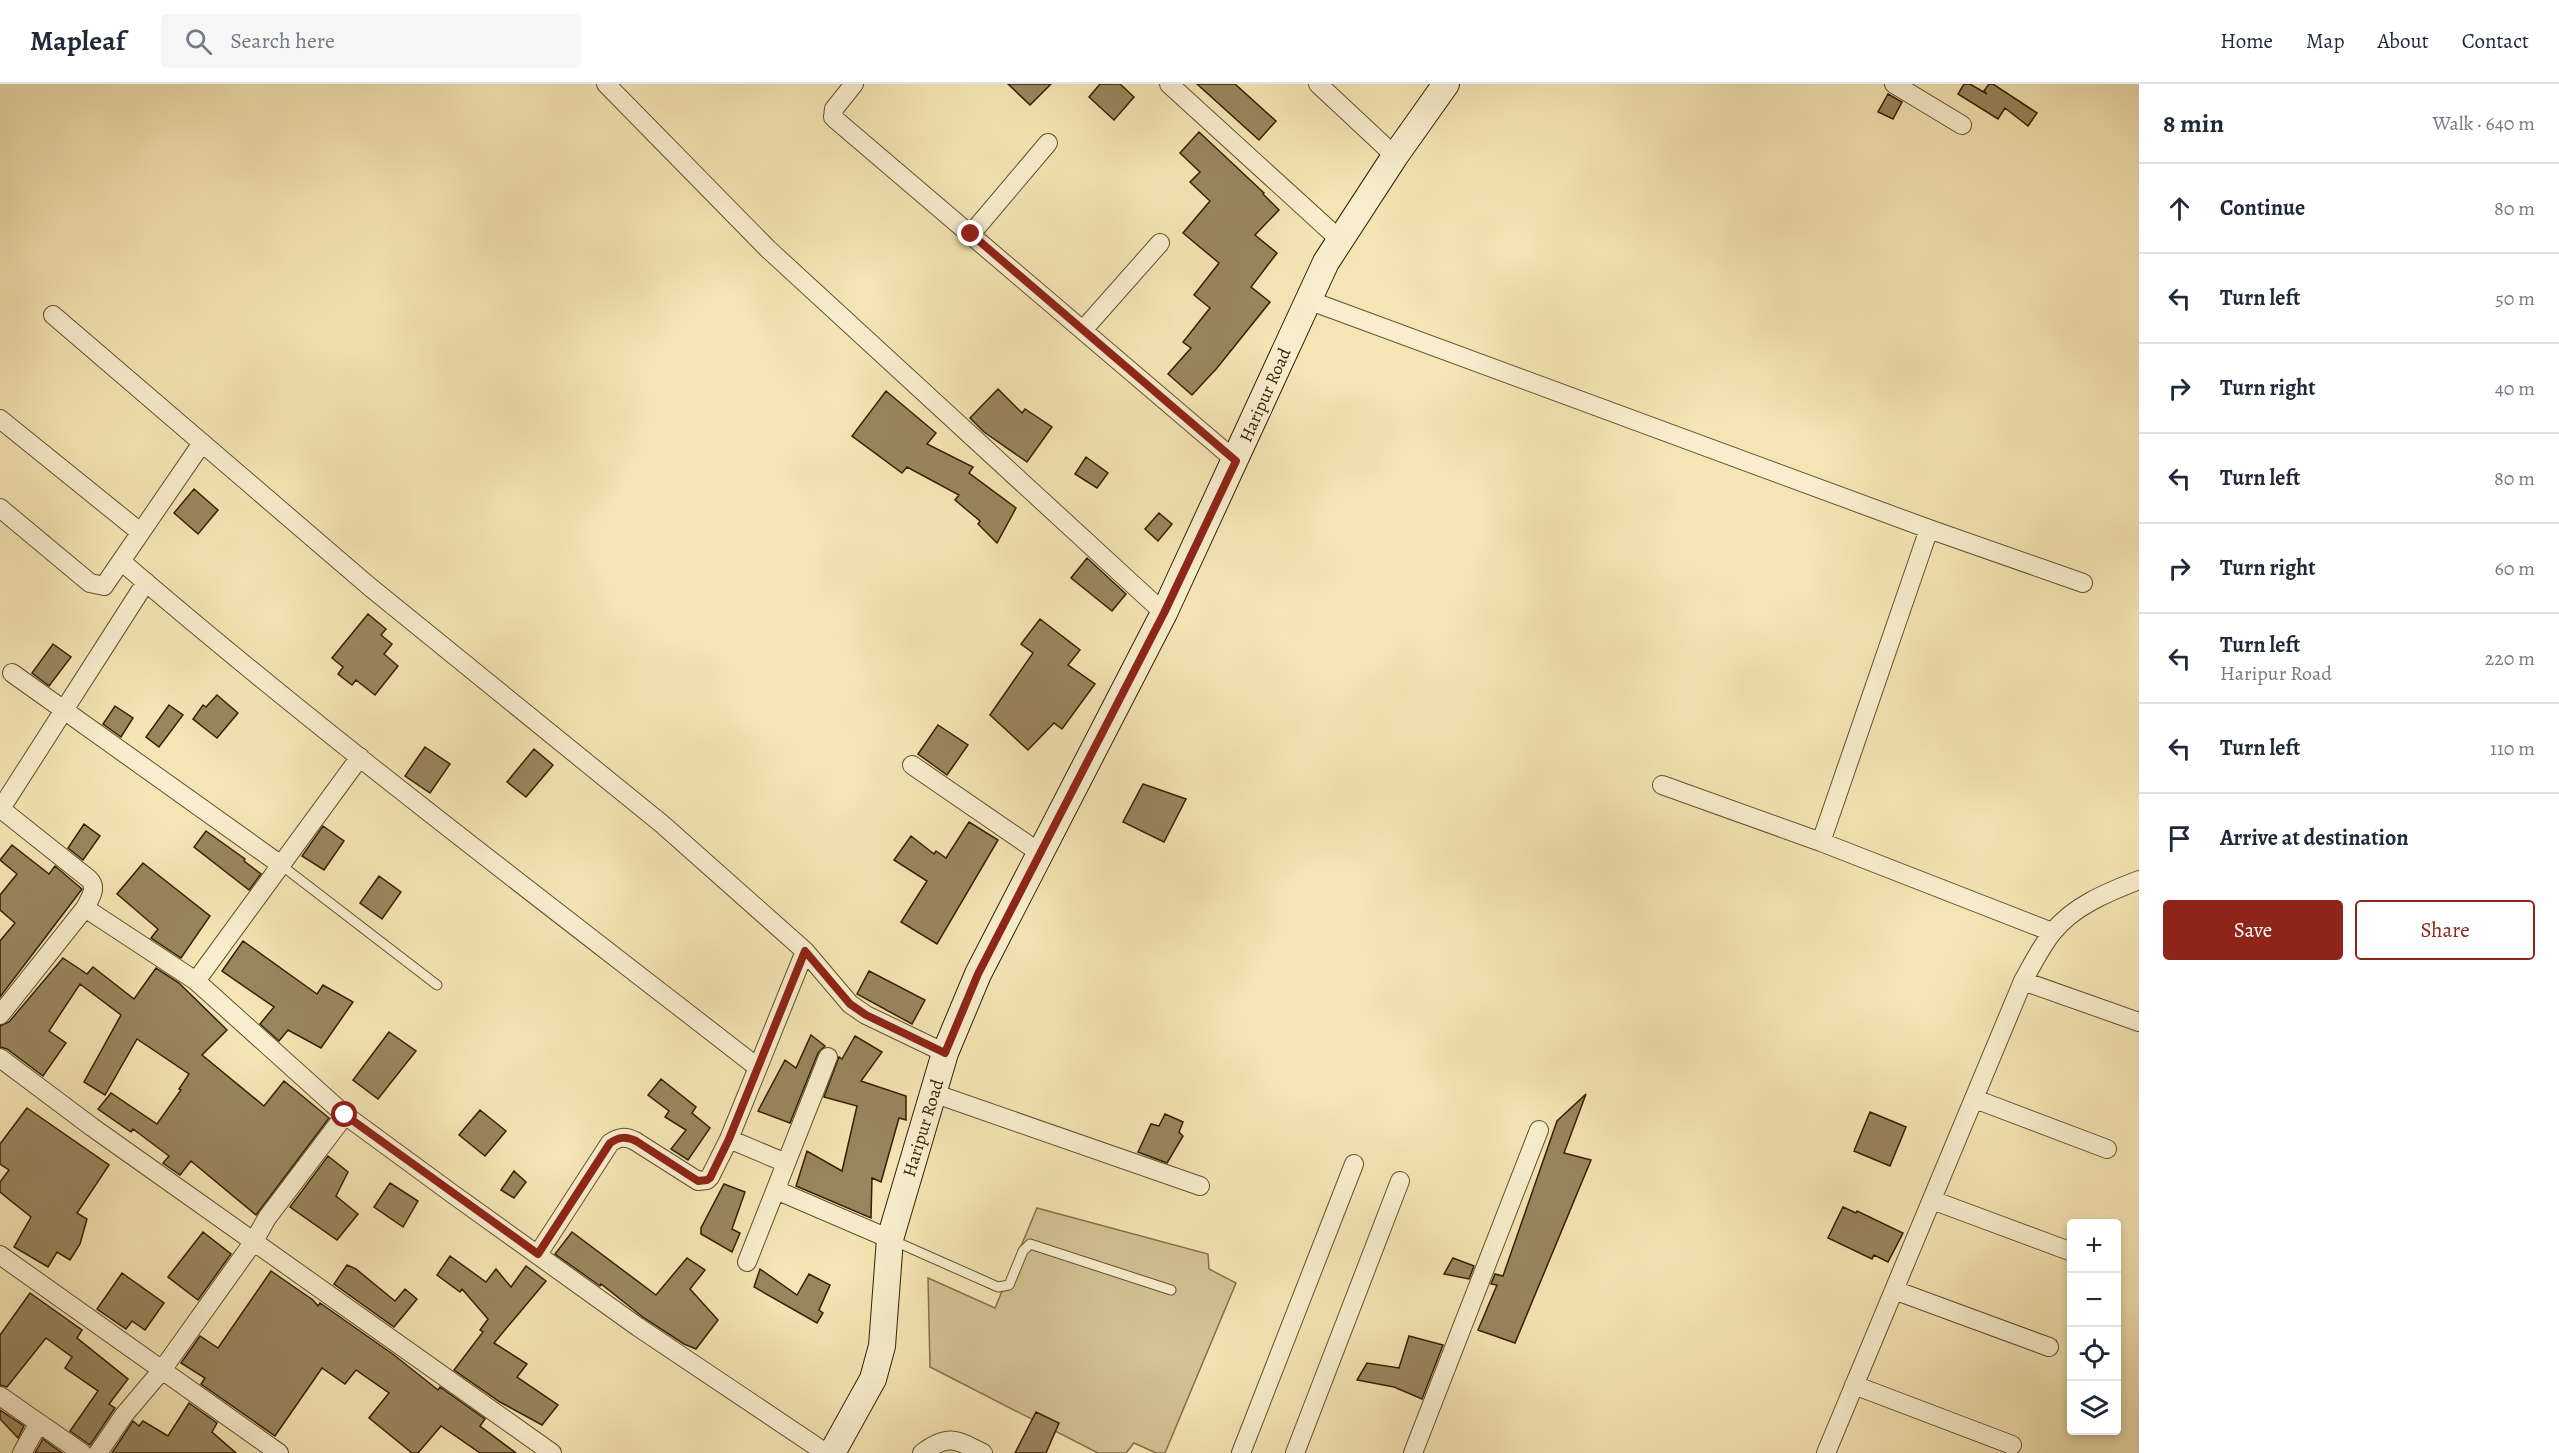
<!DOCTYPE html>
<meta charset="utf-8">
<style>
:root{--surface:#fff;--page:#f6f6f7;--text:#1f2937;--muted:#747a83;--line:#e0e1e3;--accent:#8f2418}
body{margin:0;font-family:Alegreya,serif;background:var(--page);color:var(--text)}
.controls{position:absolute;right:18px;bottom:18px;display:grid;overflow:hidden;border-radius:6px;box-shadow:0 3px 9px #0003}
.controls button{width:54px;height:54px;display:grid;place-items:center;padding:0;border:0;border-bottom:2px solid var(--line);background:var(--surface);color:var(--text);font:30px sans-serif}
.stop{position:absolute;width:18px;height:18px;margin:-14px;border:4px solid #8f2418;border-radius:50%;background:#fff}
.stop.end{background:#8f2418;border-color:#fff;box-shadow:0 2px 6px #0008}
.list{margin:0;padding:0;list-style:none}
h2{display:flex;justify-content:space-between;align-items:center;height:78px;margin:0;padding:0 24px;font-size:26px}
h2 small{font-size:20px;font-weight:400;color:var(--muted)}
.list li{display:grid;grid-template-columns:39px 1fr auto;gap:18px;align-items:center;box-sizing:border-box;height:90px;padding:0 24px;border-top:2px solid var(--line)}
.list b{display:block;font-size:22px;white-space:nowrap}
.list p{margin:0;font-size:20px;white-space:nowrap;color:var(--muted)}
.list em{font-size:20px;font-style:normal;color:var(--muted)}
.actions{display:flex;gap:12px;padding:18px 24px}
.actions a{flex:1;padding:14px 0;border:2px solid var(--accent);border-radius:6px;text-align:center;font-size:21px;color:var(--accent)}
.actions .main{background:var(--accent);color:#fff}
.icon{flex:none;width:33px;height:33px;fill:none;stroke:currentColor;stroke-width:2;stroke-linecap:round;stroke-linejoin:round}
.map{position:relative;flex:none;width:2139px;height:1369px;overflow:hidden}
header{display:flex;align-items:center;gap:36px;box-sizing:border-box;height:84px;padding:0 30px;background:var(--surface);border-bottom:2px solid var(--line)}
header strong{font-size:28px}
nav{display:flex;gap:33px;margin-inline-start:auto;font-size:21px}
.search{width:420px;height:54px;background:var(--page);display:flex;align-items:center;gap:15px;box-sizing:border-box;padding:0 21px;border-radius:6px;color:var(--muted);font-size:22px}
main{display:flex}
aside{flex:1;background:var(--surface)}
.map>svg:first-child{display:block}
.green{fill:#d4c395;stroke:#84714a;stroke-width:1.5}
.building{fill:#99865e;stroke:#351f00;stroke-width:1.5}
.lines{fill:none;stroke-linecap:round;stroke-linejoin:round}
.lane-casing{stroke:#65502d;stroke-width:11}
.street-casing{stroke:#65502d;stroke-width:20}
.secondary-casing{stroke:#351f00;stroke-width:28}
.lane{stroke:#f8eece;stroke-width:9}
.street{stroke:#f8eece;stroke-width:18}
.secondary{stroke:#f8eece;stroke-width:26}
.route{stroke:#8f2418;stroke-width:8}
.labels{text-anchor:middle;stroke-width:4.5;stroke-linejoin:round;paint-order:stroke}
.street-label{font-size:18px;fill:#351f00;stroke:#f8eece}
</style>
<header>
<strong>Mapleaf</strong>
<div class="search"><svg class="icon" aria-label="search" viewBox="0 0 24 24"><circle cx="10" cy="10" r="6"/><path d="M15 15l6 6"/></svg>Search here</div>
<nav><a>Home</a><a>Map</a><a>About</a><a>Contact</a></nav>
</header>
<main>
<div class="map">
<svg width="2139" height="1369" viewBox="0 0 2139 1369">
<rect width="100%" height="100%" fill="#f5e5b4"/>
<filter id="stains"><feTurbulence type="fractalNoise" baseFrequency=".00333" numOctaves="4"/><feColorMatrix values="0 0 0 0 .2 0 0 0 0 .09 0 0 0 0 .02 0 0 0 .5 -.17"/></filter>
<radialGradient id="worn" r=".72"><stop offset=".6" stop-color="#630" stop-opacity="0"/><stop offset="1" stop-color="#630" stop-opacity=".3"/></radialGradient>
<path class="green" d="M1037,1124l171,46 1,15 27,14 -71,170h-9l-22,-10 -8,10h-28l-168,-86 -2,-89 67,30z"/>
<path class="building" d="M1008,0h43l-21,21z
M1100,0h20l14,13 -20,23 -25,-23z
M1197,0h38l41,37 -17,19z
M1964,0h6l17,10 -3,-3 5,-7h4l44,29 -9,13 -23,-18 -7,11 -40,-25z
M1888,10l14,8 -9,17 -15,-7z
M1199,48l65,61 -1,1 16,16 -24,25 22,18 -26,34 19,15 -53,66 -25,27 -24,-21 23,-26 -8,-6 27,-34 -16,-13 25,-32 -36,-30 27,-32 -20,-19 10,-10 -20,-19z
M998,305l24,24 3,-4 27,18 -25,35 -43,-30 -14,-14z
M886,307l50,42 -9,11 46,23 -4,6 47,35 -19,35 -19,-19 2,-3 -25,-21 4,-5 -52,-28 -5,6 -50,-37z
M1086,373l22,16 -11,15 -22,-14z
M194,405l24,21 -20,24 -24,-21z
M1159,429l13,11 -14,17 -13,-12z
M1087,474l39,36 -14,17 -41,-33z
M368,530l18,15 -5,6 11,9 -8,10 14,12 -23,29 -19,-15 -4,5 -14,-11 5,-7 -11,-9z
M1040,535l40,31 -12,15 27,19 -33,45 -8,-6 -26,27 -38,-35 43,-62 -12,-9z
M53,560l18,13 -22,29 -17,-13z
M217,611l21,18 -21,25 -24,-19 10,-14 3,2z
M169,621l14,10 -24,32 -13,-10z
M115,622l18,12 -12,19 -18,-13z
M938,641l30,20 -21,30 -29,-21z
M425,663l25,17 -20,29 -25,-17z
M534,665l19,16 -27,32 -19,-15z
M1143,700l43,15 -22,43 -41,-20z
M969,738l29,18 -61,104 -36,-22 26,-41 -33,-21 17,-24 23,18 2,-3 10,7z
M84,740l16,12 -17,24 -15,-12z
M323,742l21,15 -20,29 -22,-14z
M206,747l39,28 -1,2 17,13 -12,16 -55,-43z
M12,761l37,29 6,-8 27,23 -82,108v-56l15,-18 -15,-13v-15l17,-21 -17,-14z
M143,779l67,53 -29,42 -30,-20 7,-9 -41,-35z
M379,792l22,16 -19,27 -22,-16z
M243,857l74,53 6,-9 30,17 -32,46 -33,-18 -9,11 -19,-17 14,-17 -52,-36z
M63,874l24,16 6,-7 41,32 22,-31 23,15 48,47 -25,25 62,51 20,-25 45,37 -73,97 -65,-54 -11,14 -17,-12 6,-7 -36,-27 -2,3 -33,-23 13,-16 46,31 24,-34 -2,-1 10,-15 -52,-35 -32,56 -21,-13 37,-67 -41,-31 -31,47 17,12 -23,33 -36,-27 -7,-2v-21l9,-4z
M869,887l56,29 -13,24 -55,-30z
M389,948l27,19 -38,48 -25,-19z
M811,951l14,11 -7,7 -28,70 -32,-12 27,-51 11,8z
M855,952l27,16 -21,29 45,15v24l-7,-2 -18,64 -9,-4 -1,40 -75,-32 11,-35 35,20 15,-65 -33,-9 15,-40 3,2z
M661,995l35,28 -4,6 18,15 -22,32 -17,-11 15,-19 -21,-13 4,-6 -21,-16z
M1586,1010l-22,59 27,7 -76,183 -37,-13 19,-45 -6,-1 4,-10 8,2 54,-155z
M27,1024l82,57 -32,48 10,6 -7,25 -10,16 -13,-8 -9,15 -34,-20 17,-30 -31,-25v-10l9,-12 -9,-6v-20z
M480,1026l26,21 -21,25 -26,-21z
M1870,1028l36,15 -16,39 -36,-15z
M1165,1030l18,8 -4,10 4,4 -16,27 -29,-11 13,-28 8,2z
M328,1072l20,16 -12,24 22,18 -21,26 -47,-33z
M514,1087l12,11 -12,16 -13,-8z
M390,1099l28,18 -15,26 -29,-20z
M724,1100l21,8 -13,37 8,4 -8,19 -31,-18v-6z
M1843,1123l13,6 1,-2 46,22 -15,29 -14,-7 -2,4 -44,-21z
M203,1148l28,22 -33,46 -30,-23z
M572,1148l84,63 31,-37 18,12 -15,19 28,31 -22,29 -12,-5 -40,-26 -43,-34 -1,2 -45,-32z
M450,1172l36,26 10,-13 15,18 15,-21 20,15 -52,62 33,21 -10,13 41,28 -16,20 -42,-23 -46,-32 29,-38 -3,-2 8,-11 -26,-30 -2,3 -23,-17z
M1453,1174l21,8 -5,13 -25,-5z
M347,1181l9,4 39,32 10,-12 12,10 -23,28 -60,-43z
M760,1185l37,26 12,-21 21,11 -11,25 4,3 -6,10 -63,-36z
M271,1187l42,29 5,6 2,-3 74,52 44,35 2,-3 45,32 -5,7 36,27h-36l-39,-27 -23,27h-6l-43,-35 20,-25 -33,-23 -11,14 -23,-16 -47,68 -74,-52 4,-6 -24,-15 19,-27 18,12z
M122,1189l42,30 -19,27 -13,-9 -6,8 -29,-20z
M30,1209l52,37 -5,8 51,41 -19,25 6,4 -25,37 -20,-14 28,-40 -33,-23 7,-11 -26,-19 -39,49 -7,-2v-50z
M1409,1252l34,9 -21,54 -28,-12 -37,-7 10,-17 32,5z
M189,1319l28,20 -5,9 24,21h-124l21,-32 6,5 4,-5 25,15z
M0,1326l24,16 -6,12 -18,-19z
M1036,1328l23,11 -13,30h-31z
M43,1355l19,14h-27z"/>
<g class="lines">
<g class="lane-casing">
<path id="lane" d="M281,781l156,120
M892,1156l106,47 11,-2 14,-34 7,-7 141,46"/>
</g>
<g class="street-casing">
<path id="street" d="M606,0l162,165 396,364
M854,0l-20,25 -1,8 3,3 400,341
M1169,0l170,155
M1318,0l77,72
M1894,0l68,41
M971,150l77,-91
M1308,216l621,229 154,54
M53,231l317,272 292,237 143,127 45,53 16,11 79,38
M1083,246l77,-87
M0,335l140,113
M0,424l90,75 14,3 98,-143
M122,478c205,176 422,339 635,505
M12,589l269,192
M912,681l128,88
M1662,701l159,57 231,90
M0,726l146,-228
M1821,758l108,-313
M85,824l111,73 149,134 109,80 184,132 188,126
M196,897l164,-224
M2023,897l116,41
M0,931l85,-107c5,-10 13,-20 4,-29l-88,-70
M0,974l92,69 460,326
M933,1009l267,93
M1975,1015l132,50
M729,1055l57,24
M776,1106l114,49
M1932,1116l140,52
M538,1170l72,-111c9,-6 15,-7 25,-2l63,40 9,-1 3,-3 19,-38 76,-188
M0,1171l279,198
M747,1178l81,-205
M1894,1206l155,57
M1854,1301l158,60
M0,1312l82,57
M22,1369l17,-30
M98,1369l26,-38 38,-45 92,-129 13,-23 78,-103
M922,1369c26,-19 34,-14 61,0
M1241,1369l113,-289
M1295,1369l105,-272
M1413,1369l126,-323
M1826,1369l197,-472c9,-16 18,-34 29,-48 21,-27 56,-41 87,-53"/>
</g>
<g class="secondary-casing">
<path id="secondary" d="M832,1369l41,-74 9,-33 8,-107 55,-186 33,-79 186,-361 162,-351 69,-106 51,-72"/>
</g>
<use href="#lane" class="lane"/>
<use href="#street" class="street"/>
<use href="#secondary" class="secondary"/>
</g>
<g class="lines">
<path class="route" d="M345,1031l193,139 72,-111c9,-6 15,-7 26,-2l62,40 9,-1 3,-2 19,-39 76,-188 45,53 16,11 79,38 33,-79 186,-361 72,-152 -265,-227"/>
</g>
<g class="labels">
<g class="street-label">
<text transform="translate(1265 311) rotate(-66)" y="6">Haripur Road</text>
<text transform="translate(923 1044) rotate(-73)" y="6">Haripur Road</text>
</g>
</g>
<rect width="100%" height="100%" filter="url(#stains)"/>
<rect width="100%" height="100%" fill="url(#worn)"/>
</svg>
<div class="controls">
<button>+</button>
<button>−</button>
<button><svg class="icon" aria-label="locate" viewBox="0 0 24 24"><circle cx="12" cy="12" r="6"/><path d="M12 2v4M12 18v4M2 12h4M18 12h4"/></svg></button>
<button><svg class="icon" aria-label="layers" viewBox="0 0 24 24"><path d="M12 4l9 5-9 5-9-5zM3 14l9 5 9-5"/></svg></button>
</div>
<div class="stop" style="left:345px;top:1031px"></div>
<div class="stop end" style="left:971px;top:150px"></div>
</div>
<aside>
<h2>8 min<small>Walk · 640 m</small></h2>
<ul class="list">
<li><svg class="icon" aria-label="ahead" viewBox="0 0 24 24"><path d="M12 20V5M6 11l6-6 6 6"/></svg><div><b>Continue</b></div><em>80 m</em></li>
<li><svg class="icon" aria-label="left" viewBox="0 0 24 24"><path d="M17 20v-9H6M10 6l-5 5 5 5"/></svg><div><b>Turn left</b></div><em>50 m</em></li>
<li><svg class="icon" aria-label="right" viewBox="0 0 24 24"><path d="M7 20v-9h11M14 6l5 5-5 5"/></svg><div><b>Turn right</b></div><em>40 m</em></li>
<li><svg class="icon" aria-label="left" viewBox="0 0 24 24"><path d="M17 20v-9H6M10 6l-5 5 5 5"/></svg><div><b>Turn left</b></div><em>80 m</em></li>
<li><svg class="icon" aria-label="right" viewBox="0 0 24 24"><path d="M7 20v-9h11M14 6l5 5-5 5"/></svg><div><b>Turn right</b></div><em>60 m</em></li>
<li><svg class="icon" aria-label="left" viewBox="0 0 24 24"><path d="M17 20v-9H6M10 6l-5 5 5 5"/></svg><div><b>Turn left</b><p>Haripur Road</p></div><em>220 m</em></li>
<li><svg class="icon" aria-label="left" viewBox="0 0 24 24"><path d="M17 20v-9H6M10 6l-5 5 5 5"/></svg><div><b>Turn left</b></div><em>110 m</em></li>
<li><svg class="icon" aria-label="arrive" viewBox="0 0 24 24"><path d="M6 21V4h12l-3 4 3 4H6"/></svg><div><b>Arrive at destination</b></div></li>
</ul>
<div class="actions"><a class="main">Save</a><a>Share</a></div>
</aside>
</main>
